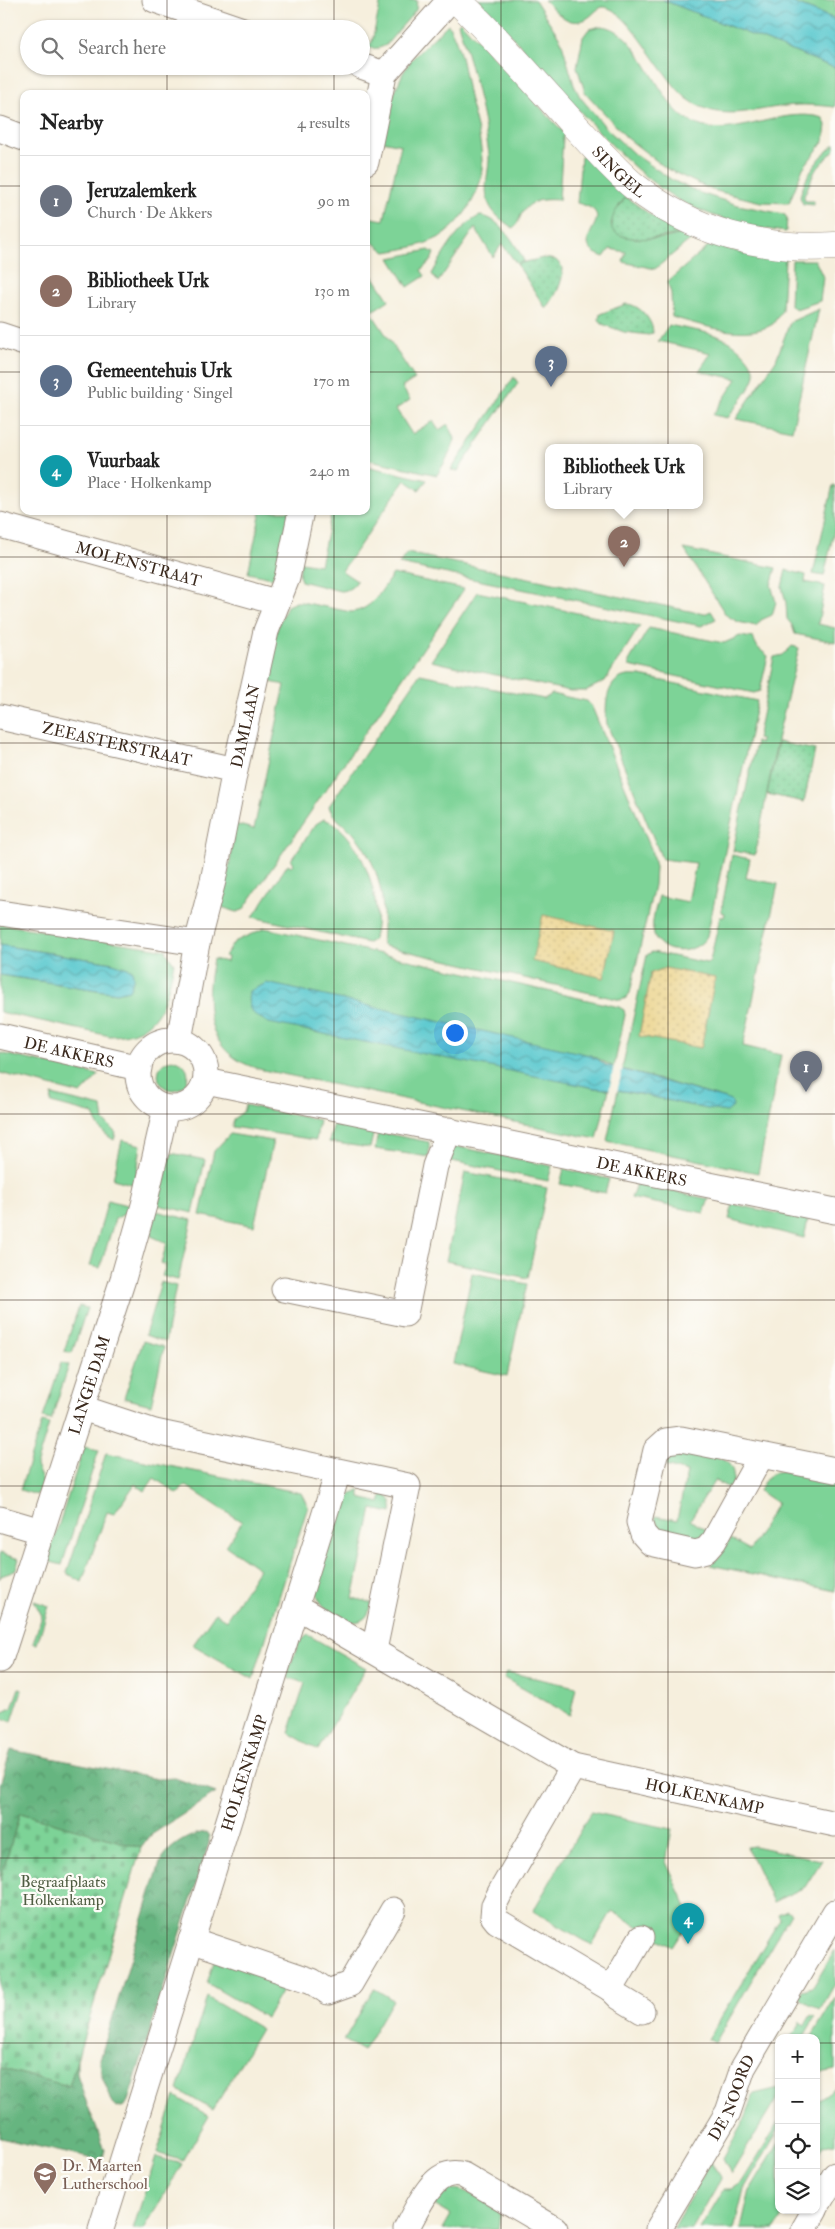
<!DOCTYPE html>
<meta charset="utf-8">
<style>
:root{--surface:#fff;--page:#f2f2f2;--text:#222;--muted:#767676;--line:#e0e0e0;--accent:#b5179e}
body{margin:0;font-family:"IM FELL Double Pica",serif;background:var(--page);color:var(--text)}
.controls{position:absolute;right:15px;bottom:15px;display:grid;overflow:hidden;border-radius:10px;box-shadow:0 1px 4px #0004}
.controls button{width:45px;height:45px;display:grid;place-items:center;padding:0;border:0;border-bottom:1px solid var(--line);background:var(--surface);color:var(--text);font:25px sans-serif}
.you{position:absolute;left:454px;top:1032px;width:18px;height:18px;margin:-12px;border:4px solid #fff;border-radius:50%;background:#1a73e8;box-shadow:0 0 0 8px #1a73e833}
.badge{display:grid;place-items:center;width:32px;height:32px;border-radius:50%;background:var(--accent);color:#fff;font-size:16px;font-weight:700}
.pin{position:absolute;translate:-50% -41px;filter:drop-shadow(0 1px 2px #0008)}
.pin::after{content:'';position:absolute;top:26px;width:18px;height:15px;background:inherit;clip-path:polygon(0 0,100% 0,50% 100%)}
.popup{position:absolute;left:545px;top:444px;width:158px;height:65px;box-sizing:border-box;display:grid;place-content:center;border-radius:10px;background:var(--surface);filter:drop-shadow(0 1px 4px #0005);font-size:16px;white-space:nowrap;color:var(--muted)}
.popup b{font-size:19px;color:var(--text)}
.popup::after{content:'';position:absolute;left:50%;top:100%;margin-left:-10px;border:10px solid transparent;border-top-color:var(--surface)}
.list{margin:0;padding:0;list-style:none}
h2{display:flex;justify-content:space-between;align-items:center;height:65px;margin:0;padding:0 20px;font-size:21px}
h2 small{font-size:16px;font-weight:400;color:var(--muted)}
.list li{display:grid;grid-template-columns:32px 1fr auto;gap:15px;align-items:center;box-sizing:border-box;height:90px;padding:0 20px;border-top:1px solid var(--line)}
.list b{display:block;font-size:19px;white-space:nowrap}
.list p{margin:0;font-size:16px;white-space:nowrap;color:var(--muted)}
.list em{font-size:16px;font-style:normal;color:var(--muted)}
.icon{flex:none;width:28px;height:28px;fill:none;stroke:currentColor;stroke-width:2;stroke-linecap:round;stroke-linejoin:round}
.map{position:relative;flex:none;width:835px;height:2229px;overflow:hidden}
.search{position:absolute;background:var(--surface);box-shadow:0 1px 4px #0004;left:20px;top:20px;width:350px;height:55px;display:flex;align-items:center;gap:12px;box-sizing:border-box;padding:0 18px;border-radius:28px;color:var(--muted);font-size:19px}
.panel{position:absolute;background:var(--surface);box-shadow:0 1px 4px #0004;left:20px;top:90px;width:350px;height:425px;border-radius:10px}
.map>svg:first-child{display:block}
.green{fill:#7dd397;stroke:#5c7e5a}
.forest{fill:url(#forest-crowns);stroke:#50704f}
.sand{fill:url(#sand-dots);stroke:#94825e}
.cemetery{fill:url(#cemetery-stones);stroke:#5c7e5a}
.garden{fill:url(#garden-dots);stroke:#5c7e5a}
.water{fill:url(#water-waves);stroke:#4c7a76}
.pier{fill:#f6efdd}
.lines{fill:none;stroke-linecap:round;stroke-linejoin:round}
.minor-casing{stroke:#988c7e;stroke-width:27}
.major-casing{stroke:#988c7e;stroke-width:29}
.minor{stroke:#fff;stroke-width:25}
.major{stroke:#fff;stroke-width:28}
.grid{fill:none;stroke:#3b2a1e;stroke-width:1;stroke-opacity:0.55}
.labels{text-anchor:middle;stroke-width:4.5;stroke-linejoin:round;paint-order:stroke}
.street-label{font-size:16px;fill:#3b2a1e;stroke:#fdfcf7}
.park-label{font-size:16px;fill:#4f5d42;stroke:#fdfcf7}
.education-label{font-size:16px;fill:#785e54;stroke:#fdfcf7;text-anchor:start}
</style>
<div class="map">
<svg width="835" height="2229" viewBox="0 0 835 2229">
<defs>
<pattern id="forest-crowns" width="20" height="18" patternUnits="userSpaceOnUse" patternTransform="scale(1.25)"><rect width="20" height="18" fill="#66b580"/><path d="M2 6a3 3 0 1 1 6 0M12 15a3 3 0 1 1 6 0" fill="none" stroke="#559368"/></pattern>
<pattern id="sand-dots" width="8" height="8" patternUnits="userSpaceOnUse" patternTransform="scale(1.25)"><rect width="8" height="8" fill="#eeda9e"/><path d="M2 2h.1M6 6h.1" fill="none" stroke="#cdbb88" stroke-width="1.8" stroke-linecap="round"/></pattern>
<pattern id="cemetery-stones" width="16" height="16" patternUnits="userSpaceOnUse" patternTransform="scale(1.25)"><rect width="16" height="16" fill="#7dd397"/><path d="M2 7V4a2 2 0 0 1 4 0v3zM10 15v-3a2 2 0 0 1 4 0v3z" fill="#6db582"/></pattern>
<pattern id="garden-dots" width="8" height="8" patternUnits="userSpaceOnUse" patternTransform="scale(1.25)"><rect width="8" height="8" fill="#7dd397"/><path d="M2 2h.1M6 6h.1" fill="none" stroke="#6db582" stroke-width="1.8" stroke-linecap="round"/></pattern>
<pattern id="water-waves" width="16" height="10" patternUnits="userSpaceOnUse" patternTransform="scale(1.25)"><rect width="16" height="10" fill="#5cc9cf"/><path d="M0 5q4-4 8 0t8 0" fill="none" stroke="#4da3a7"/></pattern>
</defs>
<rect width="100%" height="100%" fill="#fdfcf7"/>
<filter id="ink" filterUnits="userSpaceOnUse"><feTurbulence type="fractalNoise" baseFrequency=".02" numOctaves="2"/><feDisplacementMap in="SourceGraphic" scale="10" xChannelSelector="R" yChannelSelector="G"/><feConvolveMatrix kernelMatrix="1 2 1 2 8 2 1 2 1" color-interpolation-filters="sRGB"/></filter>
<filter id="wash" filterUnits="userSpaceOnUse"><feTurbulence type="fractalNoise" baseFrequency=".0096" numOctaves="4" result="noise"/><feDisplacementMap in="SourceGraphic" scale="20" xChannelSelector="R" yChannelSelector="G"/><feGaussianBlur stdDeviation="1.12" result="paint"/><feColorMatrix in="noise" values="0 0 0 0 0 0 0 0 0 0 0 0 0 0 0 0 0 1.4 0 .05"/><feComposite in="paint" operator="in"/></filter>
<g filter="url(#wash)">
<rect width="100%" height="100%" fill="#f6efdd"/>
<path class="green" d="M381,0h36l-1,10 -30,35c-7,4 -12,4 -19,2l5,-5z
M478,0h57l26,40 13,45 6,12 28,33 25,23 39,27 28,13 38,12 46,9 3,4 -1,14c-38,-5 -75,-14 -109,-33 -40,-24 -70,-59 -101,-92 -33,-36 -65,-72 -98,-107z
M544,0h119l172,68v39c-17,-2 -33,-3 -50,-1 -34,4 -65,16 -96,-6 -26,-18 -60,-94 -87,-93 -7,3 -10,9 -16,12 -18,9 -30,-8 -42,-19z
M786,0h49v19z
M460,21l105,113 -2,3 -4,63c-16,-1 -29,-1 -38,15 -2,5 -4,10 -8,13 -9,-6 -20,-14 -24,-24 -7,-16 1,-33 0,-50 -6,-44 -18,-89 -31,-131z
M448,24c13,22 16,48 21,73 6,23 14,47 13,72 -1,25 -22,57 -44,69 -16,8 -34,11 -52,14l-20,-15v-20l18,3 17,-75 -19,-4 10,-43 11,-25 8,-13z
M601,26c38,2 55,73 85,93 42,28 91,-15 137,-1l3,7 -2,16 -21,27 -14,35 -28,-1 -49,-12 -45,-21 -41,-32 -41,-45 -8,-25 6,-30 6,-8z
M835,144v5l-20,22 -11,25 1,5h9v4l-11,-1 -3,-7c4,-21 19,-40 35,-53z
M584,155l42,42 -6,7 -9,20 4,8c11,8 35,7 48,6 12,-1 17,-6 28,-2l-1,4 -35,29 -32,-7 3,-10 -16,-3 -6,8c-5,-2 -11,-4 -14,-8 -11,-17 29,-36 -13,-46l4,-46z
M480,216c20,1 36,29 44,45l-7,3 -15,-20 -9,13 -18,-29 -37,54 -6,-8c10,-18 28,-50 48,-58z
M711,244l38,11 36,4 -3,51 -9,14c-28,17 -72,1 -101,-7l-1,-24 -4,-11z
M429,250l5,3 -3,8 -10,9 4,6 -17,11 -18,-29z
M792,260h23l8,17 -3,24 -24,8 -6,-4z
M366,265l23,35 -18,12 44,67 -13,8 8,13 -14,9 16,25 21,-13 6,9 9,-6c2,5 6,10 7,15 0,6 -14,30 -18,36l-71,-16z
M819,309l-27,121 -56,-11 40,-59 14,-38z
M669,325c33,8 59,6 80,35 3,5 6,8 6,14 -1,12 -20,33 -27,44l-15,-3 24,-36 -38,-8 12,-18 -53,-12z
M514,377l4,6 -60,88 -7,-1z
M366,466l61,14 -8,10 -14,-10 -63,91 15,10c-4,6 -9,10 -17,10l-39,-10 -2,-6 2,-13 19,3 12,-54h34z
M833,485l2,1v41l-11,49 -11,-2z
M261,511h29l-15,63 -3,4 -24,-5z
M684,549l92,19 -5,17 5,17 -4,13 -11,5 -5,6 -18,-4 -12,-7z
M407,553l297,61 7,-3 5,8 -15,7 -302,-62z
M786,570l20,5 -1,7 20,4 -7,38 17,4v14l-40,-8 -3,-9 -5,-6 -1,-16 -4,-16z
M393,574l71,15 -221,321 -6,2 -19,-6c11,-27 14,-53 16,-82l20,5 31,-144 -20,-4 13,-55 9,-20 9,-4h5l50,10c22,-2 30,-22 42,-38z
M477,592l163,34 -35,55 -20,10h-15l-139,-30z
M649,628l75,15 16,-7 13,2 5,10 10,8 -8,35 -6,2 -125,-27v-5z
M792,646l7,2 -21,88 -23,119 -22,-4 23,-109 4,2 1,-4 -4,-1 17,-82 9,-2z
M420,674l124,25 8,-5 35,7 5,6 59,142 4,18 -1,18 -24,108 -4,5 -5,2 -237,-54 -2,-3c4,-40 -1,-77 -28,-109 -7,-8 -23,-17 -25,-28z
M640,676l117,25 -50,235c-10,19 -46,21 -53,-2 -4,-11 2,-26 5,-38l29,6 8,-39 -34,-4 -55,-135c-2,-15 -2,-41 16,-47 5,-2 12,-1 17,-1z
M324,819c37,12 62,87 49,121l-5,3 -115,-26 35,-53 3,2 3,-3 -3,-3 25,-36z
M732,855l18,4 -4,19 32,6 -35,162 38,9 -23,118 -151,-32 11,-51 66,13 19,5 23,-9 -104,-30 25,-114 5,-3 55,11 3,-2 10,-44h4l1,-4 -4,-1z
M0,924l167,26 -1,2 8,11c-8,39 -16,73 -64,73l-110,-24v-37l117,18 -4,-30 -113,-18z
M265,928l354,79 5,3 1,5 -11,52 -24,-12 -34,24 39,9 14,1 -12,50 -334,-69c-58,-14 -60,-63 -50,-111l14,3 1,-5 -3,-1 9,-14z
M0,1053l99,22 -18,19 -81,-21z
M158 1075a15 15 0 1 1 30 0a15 15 0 1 1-30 0Z
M52,1095l50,12 2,14 12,12 -2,7c-12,-7 -17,-14 -21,-26l-42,-11z
M245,1105l74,15 -3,20 -84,-13 1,-8 10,-7z
M334,1123l40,8 -4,17 -41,-6z
M378,1132l51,10v15l-54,-8z
M230,1134l43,7 -19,85 -54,-11 14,-64z
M122,1140l19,5 -6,40 -22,-6z
M454,1146l98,20 -4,15 -101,-21z
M171,1153l34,7 -12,53 -35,-8z
M564,1169l45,10 -4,14 -45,-9z
M465,1172l82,16 -19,90 -82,-17z
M636,1184l73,15 -5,14 -73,-15z
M108,1200l22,6 -2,6 -13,7 -15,49 -10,-2z
M733,1204l75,16 -4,18 -75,-19z
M156,1211l36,9 -14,60 -16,-4 4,-11 -5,-2 6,-20 -16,-7z
M472,1273l55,11 -20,92 -54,-12z
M161,1282l15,4 -11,56 -20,-7z
M79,1306l8,2 -15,45 -8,-2z
M143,1341l21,6 -13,58 -27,-7z
M61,1362l8,3 -18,55 -8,-2z
M42,1422l7,2 -13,42 7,16 -6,13 -17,-5z
M84,1447l15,3 -37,115 -15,-4z
M688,1452c25,4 54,4 43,38l-16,-10 -25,40 18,11c-15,16 -52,9 -53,-15l22,4 10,-48 -22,-6 7,-10z
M106,1453l195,40 7,13 -55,173 -60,-34 22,-32 11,7 33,-51 -33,-23 16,-24 -57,-37 -7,9 -24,-16 -9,13 -10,-7 -21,30 -7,-2 -25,70 -15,-9z
M782,1471l53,11v109l-125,-26 11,-10 9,-16 20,11 27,-47 -18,-12c5,-11 10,-19 23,-20z
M360,1490v8l20,5 3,-10c8,6 10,10 9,20l-20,-4 -19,89 19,5c-3,12 -7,19 -20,19 -17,-5 -36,-16 -36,-35l26,-83 5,-7z
M0,1553l19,6 -4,12 -14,5 -1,3z
M34,1601l15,5 -12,38 -4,-1 9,-27z
M308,1635l58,33 -48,82 -29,-17 16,-50 -19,-6 13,-35z
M507,1672l69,15 -6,28 -66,-37z
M19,1688l3,2 -10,31 -12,-3v-4l12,-6z
M591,1812l81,17 -6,33 26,56 -19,29 -61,-36 -20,34 -59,-34z
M754,1846l67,14h1l-17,27 -32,15 -26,-55z
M787,1910l4,3 -76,130 -7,-4 72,-120 -2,-5z
M835,1950v34l-15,26 -19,-11 -1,-5 2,-4 11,-3z
M215,1959l72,23 -21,36 -59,-35z
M375,1989l18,11 -30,51 -19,-11 29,-50z
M207,1997l54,32 -48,81 -35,-20z
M835,1998v72l-19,4v-36h-5z
M811,2015l4,2 -12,21h-11l8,-16 5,3z
M779,2088v7l-48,79 -8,-16 23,-41 8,-23z
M835,2088v55l-11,2 -8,14v-58z
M175,2096l34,20 -26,45 -26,-8z
M779,2122v7l-35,60 -10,40h-34l24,-40h7l11,-7z
M779,2142v68h7l-11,19h-34l9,-39z
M156,2157l26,7 -38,65h-11z
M711,2162l10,17 -29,50h-20z
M450,2189c13,-1 39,11 47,21 4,5 2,13 1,19h-55l8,-14 -17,-10 11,-14z"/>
<path class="forest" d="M11,1750l146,29 18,-1 41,15 -65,42 -10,13 -121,-35 -20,69v-98z
M206,1832l3,4v7l-81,258 -3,5 -8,2 -4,-4 -12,-30 -1,-15 60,-196c7,-16 29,-29 46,-31z
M77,2060v14l9,27 19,49 -3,11 -102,-23v-70l69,18z"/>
<path class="sand" d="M543,915l71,16 -10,47 -72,-17z
M665,968l50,10 -14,70 -62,-12 12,-63z"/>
<path class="cemetery" d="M20,1813l121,35 -72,238 -69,-18v-186z"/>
<path class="garden" d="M626,197l26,19 31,17c-17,4 -59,12 -71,-4v-9l3,-8z
M543,258l13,2 7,8c0,15 -8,29 -17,41l-29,-45z
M626,304c13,0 27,16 27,29l-4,2 -25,-3 -22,-8 -3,-5 1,-5z
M778,742l37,8 -11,52 -37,-8z"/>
<path class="water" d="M663,0h123l49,19v49z
M0,945l113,18 18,6c4,8 2,13 -2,21l-12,3 -117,-18z
M267,983l323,72 16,10 120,34 6,3 1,5 -6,5c-44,-5 -87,-22 -132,-24l-326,-65c-16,-9 -23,-11 -20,-32z"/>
<path class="pier" d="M614,1065l9,2 -6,25 -8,-1z"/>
</g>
<g filter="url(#ink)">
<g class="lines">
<g class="minor-casing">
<g id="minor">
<path d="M155,0l85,29"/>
<path d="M361,66l23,8"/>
<path d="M0,129l24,9"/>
<path d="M366,162l18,-88 66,-74"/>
<path d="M0,335l24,8"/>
<path id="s1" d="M0,525l276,77"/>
<path id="s2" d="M0,717l235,53"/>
<path d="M0,913l197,30"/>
<path id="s3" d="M0,1036l139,32"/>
<circle cx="172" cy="1074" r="34"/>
<path id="s4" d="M179,1040l18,-97 16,-62 22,-111 31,-139 21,-53 14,-67"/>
<path id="s5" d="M206,1081l629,130"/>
<path d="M284,1289l121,25 30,-148 14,-36"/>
<path d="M82,1408l73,24 253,54 -34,164"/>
<path d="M761,1456l-47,85 -8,9 -11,3 -44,-10 -8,-9 -4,-12 17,-72 10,-9 15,-2 154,31"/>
<path d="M0,1519l41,12"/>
<path id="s6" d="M296,1606l277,161 262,57"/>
<path id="s7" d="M0,1660l123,-381 21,-74 22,-97"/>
<path d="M573,1767l-73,126 -6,12 -1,11 4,5 114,68 8,8 23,14"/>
<path d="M191,1940l121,41 16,11 22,-8 43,-74"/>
<path d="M611,1989l30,-51"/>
<path d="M816,2207l19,-32"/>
<path id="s8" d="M101,2229l237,-757"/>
<path d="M406,2229c9,-16 24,-53 45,-55 4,-1 9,0 12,1l92,54"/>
<path id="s9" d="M658,2229l70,-117 15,-44 92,-156"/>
<path d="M804,2229l11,-19"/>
</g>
</g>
<g class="major-casing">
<g id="major">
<path id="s10" d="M457,0c41,39 79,83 117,125 20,21 39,44 61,62 58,45 128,64 200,59"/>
</g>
</g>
<use href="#minor" class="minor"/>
<use href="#major" class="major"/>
</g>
</g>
<path class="grid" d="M167,0v29M334,0v29M501,0v2229M668,0v2229M167,66v28M334,66v28M0,186h24M366,186h469M0,372h24M366,372h469M167,511v1718M334,511v1718M0,557h835M0,743h835M0,929h835M0,1114h835M0,1300h835M0,1486h835M0,1672h835M0,1858h835M0,2043h779M816,2043h19"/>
<defs>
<g id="school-pin" transform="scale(1.25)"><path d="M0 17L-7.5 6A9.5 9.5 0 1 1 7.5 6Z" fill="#8d6e63" stroke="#fdfcf7"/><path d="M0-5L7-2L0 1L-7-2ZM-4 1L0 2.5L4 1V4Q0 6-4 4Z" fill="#fff"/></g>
</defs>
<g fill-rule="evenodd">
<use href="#school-pin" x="45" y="2174"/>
</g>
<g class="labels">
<g class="street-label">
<text dy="6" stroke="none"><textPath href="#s10" startOffset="236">SINGEL</textPath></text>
<text dy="6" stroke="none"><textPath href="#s1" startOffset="144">MOLENSTRAAT</textPath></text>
<text dy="6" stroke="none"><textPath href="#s4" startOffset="321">DAMLAAN</textPath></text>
<text dy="6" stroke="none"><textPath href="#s2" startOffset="120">ZEEASTERSTRAAT</textPath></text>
<text dy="6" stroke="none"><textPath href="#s3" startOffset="71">DE AKKERS</textPath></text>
<text dy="6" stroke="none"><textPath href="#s5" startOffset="445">DE AKKERS</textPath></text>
<text dy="6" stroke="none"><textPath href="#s7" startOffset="289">LANGE DAM</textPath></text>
<text dy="6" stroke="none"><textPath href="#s8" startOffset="478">HOLKENKAMP</textPath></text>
<text dy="6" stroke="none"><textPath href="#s6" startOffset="455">HOLKENKAMP</textPath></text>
<text dy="6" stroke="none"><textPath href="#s9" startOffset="151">DE NOORD</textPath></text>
</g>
<g class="park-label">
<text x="63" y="1887">Begraafplaats<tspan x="63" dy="18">Holkenkamp</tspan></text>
</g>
<g class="education-label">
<text x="62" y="2171">Dr. Maarten<tspan x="62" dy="18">Lutherschool</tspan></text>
</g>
</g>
</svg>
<div class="controls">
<button>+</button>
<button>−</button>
<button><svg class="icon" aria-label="locate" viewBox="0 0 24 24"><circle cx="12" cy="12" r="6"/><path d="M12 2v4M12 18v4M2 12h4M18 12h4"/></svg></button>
<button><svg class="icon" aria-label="layers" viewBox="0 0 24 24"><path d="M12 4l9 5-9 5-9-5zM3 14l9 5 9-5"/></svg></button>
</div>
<div class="you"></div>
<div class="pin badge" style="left:806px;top:1092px;background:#6b7280">1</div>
<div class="pin badge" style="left:624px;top:567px;background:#8d6e63">2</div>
<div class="popup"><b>Bibliotheek Urk</b>Library</div>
<div class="pin badge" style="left:551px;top:387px;background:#5c6f8a">3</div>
<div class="pin badge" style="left:688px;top:1944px;background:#0f9aa8">4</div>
<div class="search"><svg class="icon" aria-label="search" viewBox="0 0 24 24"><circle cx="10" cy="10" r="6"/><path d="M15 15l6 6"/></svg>Search here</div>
<section class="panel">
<h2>Nearby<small>4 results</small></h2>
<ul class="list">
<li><span class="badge" style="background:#6b7280">1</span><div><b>Jeruzalemkerk</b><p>Church · De Akkers</p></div><em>90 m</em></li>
<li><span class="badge" style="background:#8d6e63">2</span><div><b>Bibliotheek Urk</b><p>Library</p></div><em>130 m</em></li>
<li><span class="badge" style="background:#5c6f8a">3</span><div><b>Gemeentehuis Urk</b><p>Public building · Singel</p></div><em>170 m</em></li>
<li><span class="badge" style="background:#0f9aa8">4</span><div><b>Vuurbaak</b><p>Place · Holkenkamp</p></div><em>240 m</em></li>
</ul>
</section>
</div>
